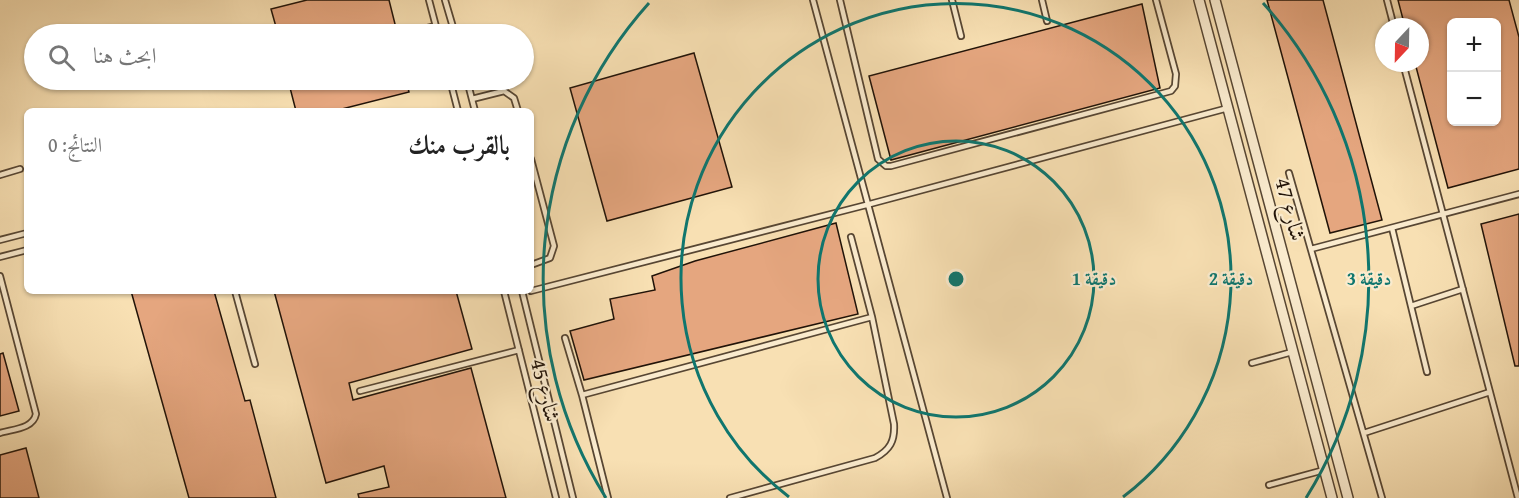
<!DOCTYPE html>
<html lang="ar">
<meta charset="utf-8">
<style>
:root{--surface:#fff;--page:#f2f2f2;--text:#222;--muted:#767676;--line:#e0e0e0}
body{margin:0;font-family:"Gentium Book Plus",Amiri,serif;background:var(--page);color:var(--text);direction:rtl}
.controls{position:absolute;right:18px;top:18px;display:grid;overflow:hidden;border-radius:9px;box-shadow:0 2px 4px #0004}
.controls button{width:54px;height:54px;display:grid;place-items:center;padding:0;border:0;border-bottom:2px solid var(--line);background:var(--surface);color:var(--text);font:30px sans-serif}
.compass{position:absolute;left:1375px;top:18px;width:54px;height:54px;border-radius:50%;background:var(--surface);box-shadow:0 2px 4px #0004;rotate:202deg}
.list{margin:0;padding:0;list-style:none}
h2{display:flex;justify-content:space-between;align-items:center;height:78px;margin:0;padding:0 24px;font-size:26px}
h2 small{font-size:20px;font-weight:400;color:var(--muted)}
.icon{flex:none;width:33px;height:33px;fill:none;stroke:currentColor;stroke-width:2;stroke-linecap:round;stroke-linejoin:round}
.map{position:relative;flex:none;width:1519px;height:498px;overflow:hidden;direction:ltr}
.search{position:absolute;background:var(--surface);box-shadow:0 2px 4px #0004;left:24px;top:24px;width:510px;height:66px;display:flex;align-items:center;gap:15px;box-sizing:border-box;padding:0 21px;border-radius:33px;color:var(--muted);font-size:22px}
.panel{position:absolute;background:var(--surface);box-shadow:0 2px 4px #0004;left:24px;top:108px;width:510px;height:186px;border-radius:9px;direction:rtl}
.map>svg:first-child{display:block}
.building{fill:#e5a67f;stroke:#211308;stroke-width:1.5;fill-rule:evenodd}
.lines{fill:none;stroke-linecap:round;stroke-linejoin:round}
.service-casing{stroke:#574633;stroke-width:8}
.minor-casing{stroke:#574633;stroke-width:12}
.service{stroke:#faebce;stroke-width:4.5}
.minor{stroke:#faebce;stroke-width:9}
.ring{fill:none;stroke:#0f766e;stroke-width:3}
.labels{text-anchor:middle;stroke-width:4.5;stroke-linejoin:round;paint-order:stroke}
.street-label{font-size:22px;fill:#211308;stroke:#faebce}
.centre{fill:#0f766e;stroke:#faebce;stroke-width:3}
.ring-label{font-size:18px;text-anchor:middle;font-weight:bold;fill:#0f766e;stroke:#faebce;stroke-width:4.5;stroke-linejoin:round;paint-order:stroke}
</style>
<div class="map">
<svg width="1519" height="498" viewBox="0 0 1519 498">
<rect width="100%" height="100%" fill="#f8e0b3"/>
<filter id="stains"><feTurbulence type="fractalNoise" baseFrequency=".00333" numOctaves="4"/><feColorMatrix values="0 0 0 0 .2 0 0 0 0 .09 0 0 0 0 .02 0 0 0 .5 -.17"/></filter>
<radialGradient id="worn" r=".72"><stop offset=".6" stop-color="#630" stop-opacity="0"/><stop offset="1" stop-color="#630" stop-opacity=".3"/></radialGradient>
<path class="building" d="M307,0h82l8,32 -9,2h-110l-7,-25z
M1267,0h56l59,220 -52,13z
M1398,0h111l10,37v132l-71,19 -33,-125h5v-36h-15zM1452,22h45v100h-45z
M1142,4l18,84 -269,72 -22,-84z
M694,53l38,134 -125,34 -37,-133z
M288,80h118l3,12 -75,19h-38z
M1519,214v152h-4l-34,-142z
M836,223l22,91 -274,66 -14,-49 44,-12 -4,-20 45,-9 -3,-14 43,-15z
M131,291h83l31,110 5,-1 26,98h-87z
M274,291h182l16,58 -123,34 4,17 118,-32 35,130h-147l-1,-4 31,-7 -5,-21 -58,17z
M3,353l16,58 -19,5v-62z
M26,448l13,50h-39v-43z"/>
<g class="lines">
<g class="service-casing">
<path id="service" d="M429,0l9,34
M445,0l10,34
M813,0l134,498
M840,0l38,159 8,7h5l280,-75 4,-5 1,-12 -20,-74
M952,0l9,36
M1042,0l5,21
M1387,0l7,27
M402,34l34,-8
M1403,63l115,435
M450,80l8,31
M467,80l8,31
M472,99l32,-8 10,7 4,13
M531,159l23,87 -4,12 -19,7
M1289,173l93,325
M0,175l20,-6
M1392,228l35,144
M0,240l27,-7
M1311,249l208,-55
M0,257l27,-7
M0,276l36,138c-3,15 -23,15 -36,19
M235,291l20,73
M504,291l52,207
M522,291l51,207
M531,291l339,-87 358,-96
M1411,306l52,-17
M565,338l17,57 26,103
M1252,363l40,-11
M360,391l159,-41
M582,395l290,-78
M1364,433l126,-41
M1269,485l55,-15
M730,498l145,-40c15,-8 20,-17 19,-34l-22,-107 -21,-80"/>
</g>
<g class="minor-casing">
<path id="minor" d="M1199,0l133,498
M1215,0l133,498"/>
</g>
<use href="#service" class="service"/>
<use href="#minor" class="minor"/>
</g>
<g class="ring">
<circle cx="956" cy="279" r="138"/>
<path d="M789 497A275 275 0 1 1 1123 497"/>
<path d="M606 498A413 413 0 0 1 649 3M1263 3A413 413 0 0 1 1306 498"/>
</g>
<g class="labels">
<g class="street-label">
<text transform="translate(1291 209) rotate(75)" y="8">شارع 47</text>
<text transform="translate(546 390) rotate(76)" y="8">شارع 45</text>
</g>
</g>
<circle cx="956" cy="279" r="9" class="centre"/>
<g class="ring-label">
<text x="1094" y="285">1 دقيقة</text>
<text x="1231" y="285">2 دقيقة</text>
<text x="1369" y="285">3 دقيقة</text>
</g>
<rect width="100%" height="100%" filter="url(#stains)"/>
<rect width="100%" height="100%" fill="url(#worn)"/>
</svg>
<div class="controls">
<button>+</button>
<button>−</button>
</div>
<svg class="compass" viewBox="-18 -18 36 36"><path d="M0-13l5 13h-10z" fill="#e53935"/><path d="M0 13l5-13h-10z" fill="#767676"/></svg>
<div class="search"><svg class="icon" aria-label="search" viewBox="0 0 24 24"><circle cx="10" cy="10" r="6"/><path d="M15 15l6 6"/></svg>ابحث هنا</div>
<section class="panel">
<h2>بالقرب منك<small>النتائج: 0</small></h2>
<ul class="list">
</ul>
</section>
</div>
